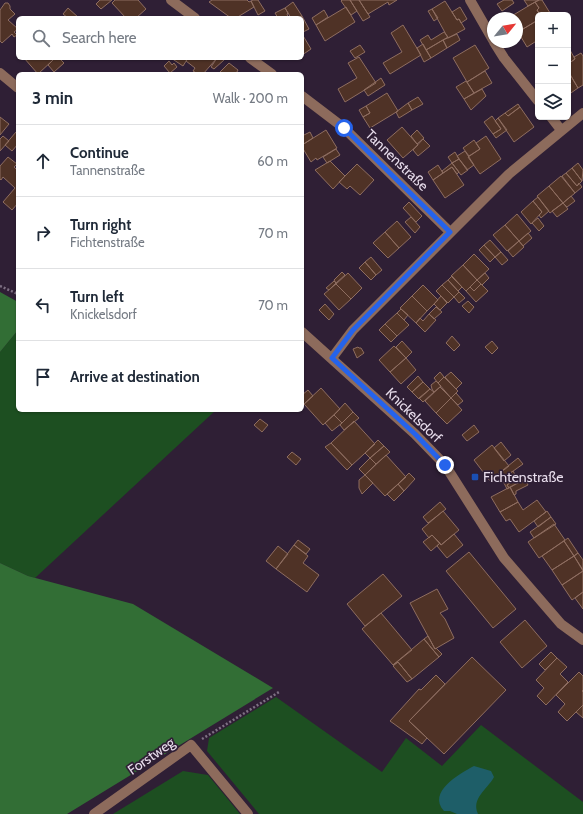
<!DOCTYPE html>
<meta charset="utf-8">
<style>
:root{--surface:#fff;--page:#f2f2f3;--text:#1f2937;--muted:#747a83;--line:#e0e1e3}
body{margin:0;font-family:Cabin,sans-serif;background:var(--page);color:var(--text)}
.controls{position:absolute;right:12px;top:12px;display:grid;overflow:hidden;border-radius:6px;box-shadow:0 1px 3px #0004}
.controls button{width:36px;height:36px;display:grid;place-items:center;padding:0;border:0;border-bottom:1px solid var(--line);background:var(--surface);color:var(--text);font:20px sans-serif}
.compass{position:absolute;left:487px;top:12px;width:36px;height:36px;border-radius:50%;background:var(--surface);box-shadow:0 1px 3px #0004;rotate:60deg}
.stop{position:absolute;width:12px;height:12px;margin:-9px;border:3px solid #2563eb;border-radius:50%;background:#fff}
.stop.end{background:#2563eb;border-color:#fff;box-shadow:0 1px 4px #0008}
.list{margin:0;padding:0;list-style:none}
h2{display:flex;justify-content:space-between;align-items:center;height:52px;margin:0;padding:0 16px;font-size:17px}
h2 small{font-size:13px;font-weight:400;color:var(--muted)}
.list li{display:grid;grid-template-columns:26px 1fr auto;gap:12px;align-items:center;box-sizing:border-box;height:72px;padding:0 16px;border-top:1px solid var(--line)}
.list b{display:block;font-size:15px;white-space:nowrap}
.list p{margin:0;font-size:13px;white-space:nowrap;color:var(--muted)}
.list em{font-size:13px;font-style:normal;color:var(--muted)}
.icon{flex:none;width:22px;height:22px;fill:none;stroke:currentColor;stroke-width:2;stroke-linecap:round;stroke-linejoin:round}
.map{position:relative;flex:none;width:583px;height:814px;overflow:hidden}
.search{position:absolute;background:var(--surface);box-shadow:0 1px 3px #0004;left:16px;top:16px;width:288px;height:44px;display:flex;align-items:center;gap:10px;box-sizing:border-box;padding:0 14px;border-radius:6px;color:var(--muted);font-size:15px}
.panel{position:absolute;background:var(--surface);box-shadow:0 1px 3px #0004;left:16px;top:72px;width:288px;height:340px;border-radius:6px}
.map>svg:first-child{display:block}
.green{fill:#1d4f21}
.forest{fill:#326e35}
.water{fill:#1e5e68}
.building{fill:#4f3226;stroke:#8e6d60}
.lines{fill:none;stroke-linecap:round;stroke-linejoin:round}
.path{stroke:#7f7184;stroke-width:2.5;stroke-dasharray:2 2;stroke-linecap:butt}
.minor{stroke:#8d6b5c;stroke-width:10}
.route{stroke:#2563eb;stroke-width:5}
.transit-dot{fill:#1a4fb4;stroke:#2f1f35;stroke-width:1.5}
.labels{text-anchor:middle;stroke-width:3.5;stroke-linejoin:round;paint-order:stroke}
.street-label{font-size:14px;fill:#e8ddec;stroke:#2f1f35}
.poi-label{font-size:14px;fill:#e8ddec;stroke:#2f1f35;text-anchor:start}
</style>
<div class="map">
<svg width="583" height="814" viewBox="0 0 583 814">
<rect width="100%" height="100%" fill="#2f1f35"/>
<path class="green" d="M18,330v80h198l-181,168 -7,-2 -28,-13v-211z
M276,697l106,75 24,-34 36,28 39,-41 102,77v12h-324l-52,-63 2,-13z
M183,771l25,4 32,39h-127z"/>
<path class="forest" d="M0,292l18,10v28l-18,22z
M0,563l28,13 105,28 140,84 -206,126h-67z"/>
<path class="water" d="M474,766l17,5 3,6c-7,13 -23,21 -16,37h-21l-7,-3h-6c-17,-19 15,-37 30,-45z"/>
<path class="building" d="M100,0h12l-11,9 -5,-5z
M115,0h23l8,9 -10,9h-10l-14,-15z
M212,0h35l2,2 2,-1 3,6 -18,11h-5l-22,-16z
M253,0h5l7,11 -7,4 -7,-14z
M342,0h8l7,11 -6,4 -10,-14z
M350,0h9l11,17 -7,4z
M359,0h38l-8,5 -1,-3 -20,12z
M504,0h8l2,3 -12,8 -5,-7z
M524,0h15l-11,6z
M539,0h3l8,13 -4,2h-6l-3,-5 2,-2 -4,-6z
M445,1l12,19 2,-1 6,10 -17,9 -16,-29z
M293,2l9,14 -4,2h-7l-6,-10z
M535,2l4,6 -2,2 3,5h-2v5l-20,12 -1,-2v-12l-7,-1z
M5,3h3l2,3v3l5,5 -7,6 10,9 -4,3 3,3 -3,2 -2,-3 -10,9 -2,-2v-31z
M346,7l9,15 -30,19 -9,-16z
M460,7l7,12 -6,4 -2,-4 -2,1 -5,-8z
M68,8l11,10h-11l-5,-4z
M285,8l3,5 -1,1 1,3 2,-1 1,2h-13l-3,-5z
M432,9l6,9 -4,3 -6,-10z
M324,10l4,7 -12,8 -4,-7z
M302,16l7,13 -6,3 -1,-2v-12h-4z
M538,20v20l-11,7 -9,-15z
M403,25l18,30 -31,19 -7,-11 19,-11 -11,-19z
M444,32l4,5 -22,13 -6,-10 8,-5 3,5z
M302,34l9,15 -9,6z
M457,34l3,6 -13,8 -4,-8z
M443,40l4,8 -16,10 -5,-8z
M423,44l8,14 -7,4 -7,-14z
M360,45l5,7 -10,6 -5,-7z
M475,45l14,23 -22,14 -14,-24z
M570,50l5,9 -7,5v-12z
M581,53l2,3v29l-5,3 -10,-17v-7l7,-5 -1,-2z
M359,57l17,26 -31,19 -7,-13 19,-11 -9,-15z
M24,58h27l2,2 -15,14z
M55,58h4l5,5 -10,9 -6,-7z
M171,58h17l-5,8z
M188,58h29l-14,16h-5l-5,-3 2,-3 -9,-7z
M217,58h4l3,2 -10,9 -3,-2z
M169,61l3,4 2,-2 3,4 -7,6 -6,-7z
M229,63l9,7 -1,2 -3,2h-16z
M485,71l7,12 -18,10 -7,-11z
M568,71l10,17 -10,7z
M381,78l4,7 -17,11 -4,-6z
M466,81l8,12 -10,6 -8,-12z
M482,89l4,7 -15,14 -7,-11z
M387,93l11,18 -28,17 -7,-11 7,-4 -4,-7z
M418,97l5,7 -11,6 -4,-7z
M408,103l4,7 -13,8 -3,-6z
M518,104l2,3 -12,9 -3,-3z
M366,106l4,7 -7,4 -4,-7z
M520,107l14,20 -20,15 -16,-24 7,-5 3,3z
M492,116l9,13 -8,5 -9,-12z
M0,117l9,7 -9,11z
M498,118l9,12 -11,8 -3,-4 8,-5 -6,-8z
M402,127l16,18 -15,13 -16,-18z
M326,130l11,18 -20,12 -1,-2 -5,4 -9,-15v-2z
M417,130l7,8 -7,6 -6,-8z
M16,132l2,2v10l-6,7 -7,-6z
M310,132l3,6 -11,7v-9z
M3,136l6,5 -9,10v-12z
M486,136l15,23 -21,15 -12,-17 12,-8 -4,-6z
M423,139l7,7 -12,10 -5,-6z
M474,140l6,9 -11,7 -6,-8z
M336,149l4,6 -13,8 -4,-6z
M465,151l9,14 -7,5 -10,-14z
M455,152l4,7 -7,4 -4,-6z
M8,157l9,7 -3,3 4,4v32l-6,7 -9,-8 12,-14 -12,-11 -2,3 -1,-1v-13z
M459,159l9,11 -7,5 -9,-12z
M330,161l15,15 -12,13 -18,-19z
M452,163l7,9 -2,2 -5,-7 -9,6 -1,-2z
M578,163l5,7 -1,11 -10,-13z
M357,164l17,16 -14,15 -10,-9 -3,3 -8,-7z
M438,165l5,8 -10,7 -5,-8z
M452,167l12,18 -19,13 -12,-18z
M572,168l10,13 -5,5 -11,-13z
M566,173l11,13 2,-3 3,4 -7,6 -13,-17z
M561,176l14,17 -12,10 -14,-17z
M549,186l14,17 -13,10 -13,-17z
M571,196l4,5 -8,6 -4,-4z
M538,197l11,14 -8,7 -2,-3 3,-3 -9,-11z
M533,201l9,11 -11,12 -10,-12z
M409,202l13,14 -6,6 -13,-14z
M563,203l5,6 -11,8 -5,-6z
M517,214l14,17 -12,10 -14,-16z
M411,217l9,10 -5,6 -10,-11z
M538,218l6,8 -5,5 -7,-8z
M397,221l14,16 -12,11 -14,-16z
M505,225l14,16 -12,10 -14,-16z
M385,232l14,16 -11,10 -15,-15z
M528,233l4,5 -9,8 -4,-5z
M490,240l11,12 -6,5 -11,-12z
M519,241l5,6 -11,10 -5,-6z
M484,245l11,12 -5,5 -11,-12z
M501,252l7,8 -6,5 -7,-8z
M474,254l15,15 -12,11 -14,-15z
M371,257l11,13 -6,5 -11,-13z
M365,262l11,13 -5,5 -12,-12z
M463,265l14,15 -11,11 -15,-15z
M342,272l3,3 -9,8 -2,-3z
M348,273l14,15 -11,11 -15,-15z
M485,273l4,5 -7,7 -5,-5z
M452,276l10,11 -4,4 -10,-11z
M448,280l11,12 -5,5 -12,-12z
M477,280l4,4 -7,7 -4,-4z
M334,281l2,2 -7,7 -3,-2z
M336,284l15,15 -12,11 -15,-16z
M481,284l7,7 -12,11 -10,-11 4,-4 4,4z
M423,285l15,15 -11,11 -15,-15z
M442,285l12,12 -6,6 -12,-12z
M459,292l6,6 -6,5 -5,-6z
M412,296l15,15 -11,12 -16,-15z
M441,296l6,7 -7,7 -6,-6z
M468,301l6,6 -5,6 -7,-7z
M325,304l9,10 -5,6 -10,-10z
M436,307l6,5 -8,7 -5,-5z
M401,309l7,6 -4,5 -7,-7z
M397,313l12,12 -12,11 -12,-12z
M429,314l7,6 -11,12 -9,-9 4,-5 3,3z
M385,324l12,12 -6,6 -12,-12z
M452,336l8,9 -6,6 -8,-8z
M402,341l10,11 -6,6 -10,-11z
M492,341l6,7 -6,6 -7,-7z
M394,346l12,12 -16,14 -11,-12z
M358,347l1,1h2l3,5 -7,5 -4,-9z
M406,358l10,12 -15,14 -11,-12z
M440,372l4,5 -6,6 -4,-5z
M451,372l11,11 -6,6 -11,-12z
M418,376l5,6 -11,10 -5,-5z
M444,377l14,14 -7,7 -13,-15z
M436,381l5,5 -7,6 -2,-3 -1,-4z
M423,382l7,7 -11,10 -7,-7z
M440,387l11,11 -15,15 -11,-12z
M321,388l19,21 -17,16 -19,-21z
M430,389l4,3 -11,10 -4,-4z
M308,390l5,6 -11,10v-11z
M456,393l7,8 -5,4 -7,-7z
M451,398l11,12 -15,14 -11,-11z
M345,403l8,9 -11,11 -8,-8z
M353,412l6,6 -15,12 -4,-5z
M334,415l8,8 -10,8 -7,-8z
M260,419l8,6 -6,7 -8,-7z
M354,421l21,23 -23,21 -21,-22z
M474,425l5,7 -12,9 -5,-6z
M378,440l6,6 -14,12 -5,-5z
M501,442l10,13 -7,6 -10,-13z
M331,443l21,22 -5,5 -22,-23z
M492,445l17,21 -19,15 -16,-21z
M384,446l6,6 -14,12 -6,-6z
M292,452l9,7 -5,6 -9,-8z
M386,455l20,22 -21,19 -20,-21z
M370,458l6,6 -11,11 -6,-6z
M518,458l5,6 -21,15 -4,-5z
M513,471l4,7 -10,7 2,3 -2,1 -5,-10z
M409,473l6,6 -11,12 -6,-7z
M521,474l4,5 -16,9 -2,-3z
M365,475l8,8 -11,11 -3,-6v-8z
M525,479l3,6 -12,6v3l-2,1 -4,-8z
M398,484l6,7 -10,10 -7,-7z
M510,487l8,15 -18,10 -9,-15z
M537,500l9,12 -27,20 -9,-13 -4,2 -6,-9 18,-10 5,8z
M440,502l6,7 -18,14 -5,-6z
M443,511l16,19 -18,15 -9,-10 -3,3 -7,-9z
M547,511l4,6 -13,10 -4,-6z
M551,517l5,7 -22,14 -4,-6z
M554,524l11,16 -26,18 -11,-16z
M454,534l9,11 -16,13 -10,-12 3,-3 1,2z
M432,535l8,8 -9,8 -8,-9z
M568,538l10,15 -4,3 -10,-15z
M298,540l12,9 -4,5 -12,-9z
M564,541l10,15 -22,14 -10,-14z
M294,545l14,11 -5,7 16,12 -12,17 -31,-23z
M278,546l10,8 -12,15 -10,-8z
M469,552l47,57 -23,19 -47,-57z
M578,553l5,7v10l-9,-14z
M574,556l9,15 -21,14 -10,-15z
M583,571v21l-11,8 -10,-15z
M383,574l19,22 -37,30 -18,-22z
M437,589l11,20 -8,4 5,6 9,19 -19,11 -25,-46z
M583,592v17l-8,-11z
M381,613l31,37 -19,15 -31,-36z
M525,620l22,26 -25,22 -22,-26z
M428,636l7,13 1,-1 6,6 -3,3 -15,-18z
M424,639l15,18 -27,22 -14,-17 -5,3z
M551,652l6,6 -12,12 -6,-6z
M472,657l34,33 -62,64 -35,-33z
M557,658l10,9 -7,7 8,8 -22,23 -9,-9 7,-8 -8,-8z
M398,662l14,17 -5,3 -14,-16z
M579,672l4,4v14l-1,1 1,1v13l-16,16 -9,-9 7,-8 -9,-9z
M436,675l9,9 -36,37 18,17 -5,6 -32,-23 29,-32 2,1z
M583,705v13l-7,-6z"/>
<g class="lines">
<path class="path" d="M0,286l18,8
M202,739l77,-47"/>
<path class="minor" d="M171,0l24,18
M470,0l23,40
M494,42l10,16 34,43
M250,58l22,16
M0,73l18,15
M302,96l42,32 106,104
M551,117l10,13
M302,332l113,102 30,31 59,93 57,66 22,16
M332,358l21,-28 156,-156 74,-61
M94,814l97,-69 57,69"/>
</g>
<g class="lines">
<path class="route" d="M344,128l106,104 -97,98 -21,28 83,76 30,31"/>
</g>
<rect class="transit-dot" x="471" y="473" width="8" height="8" rx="2"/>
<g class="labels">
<g class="street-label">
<text transform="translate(397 160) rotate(44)" y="5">Tannenstraße</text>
<text transform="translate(414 415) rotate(44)" y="5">Knickelsdorf</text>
<text transform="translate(151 756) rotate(-35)" y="5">Forstweg</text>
</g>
<g class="poi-label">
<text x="483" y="482">Fichtenstraße</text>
</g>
</g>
</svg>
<div class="controls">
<button>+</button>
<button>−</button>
<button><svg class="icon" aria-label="layers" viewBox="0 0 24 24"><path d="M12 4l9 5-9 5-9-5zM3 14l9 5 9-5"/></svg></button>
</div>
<svg class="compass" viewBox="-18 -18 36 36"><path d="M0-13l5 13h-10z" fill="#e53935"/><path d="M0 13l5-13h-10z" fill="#747a83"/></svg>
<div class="stop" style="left:344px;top:128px"></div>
<div class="stop end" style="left:445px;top:465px"></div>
<div class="search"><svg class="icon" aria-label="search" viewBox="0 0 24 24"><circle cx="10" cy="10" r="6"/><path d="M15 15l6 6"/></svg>Search here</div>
<section class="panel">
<h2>3 min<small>Walk · 200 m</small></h2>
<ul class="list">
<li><svg class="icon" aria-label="ahead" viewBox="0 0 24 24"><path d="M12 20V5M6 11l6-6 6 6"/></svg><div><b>Continue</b><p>Tannenstraße</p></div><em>60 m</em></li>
<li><svg class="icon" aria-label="right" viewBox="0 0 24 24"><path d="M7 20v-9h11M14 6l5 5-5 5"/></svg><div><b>Turn right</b><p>Fichtenstraße</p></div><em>70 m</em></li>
<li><svg class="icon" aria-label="left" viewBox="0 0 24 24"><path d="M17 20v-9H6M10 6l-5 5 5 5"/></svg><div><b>Turn left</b><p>Knickelsdorf</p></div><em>70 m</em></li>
<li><svg class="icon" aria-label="arrive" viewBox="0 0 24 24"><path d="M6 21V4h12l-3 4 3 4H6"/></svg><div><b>Arrive at destination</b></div></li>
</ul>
</section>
</div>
